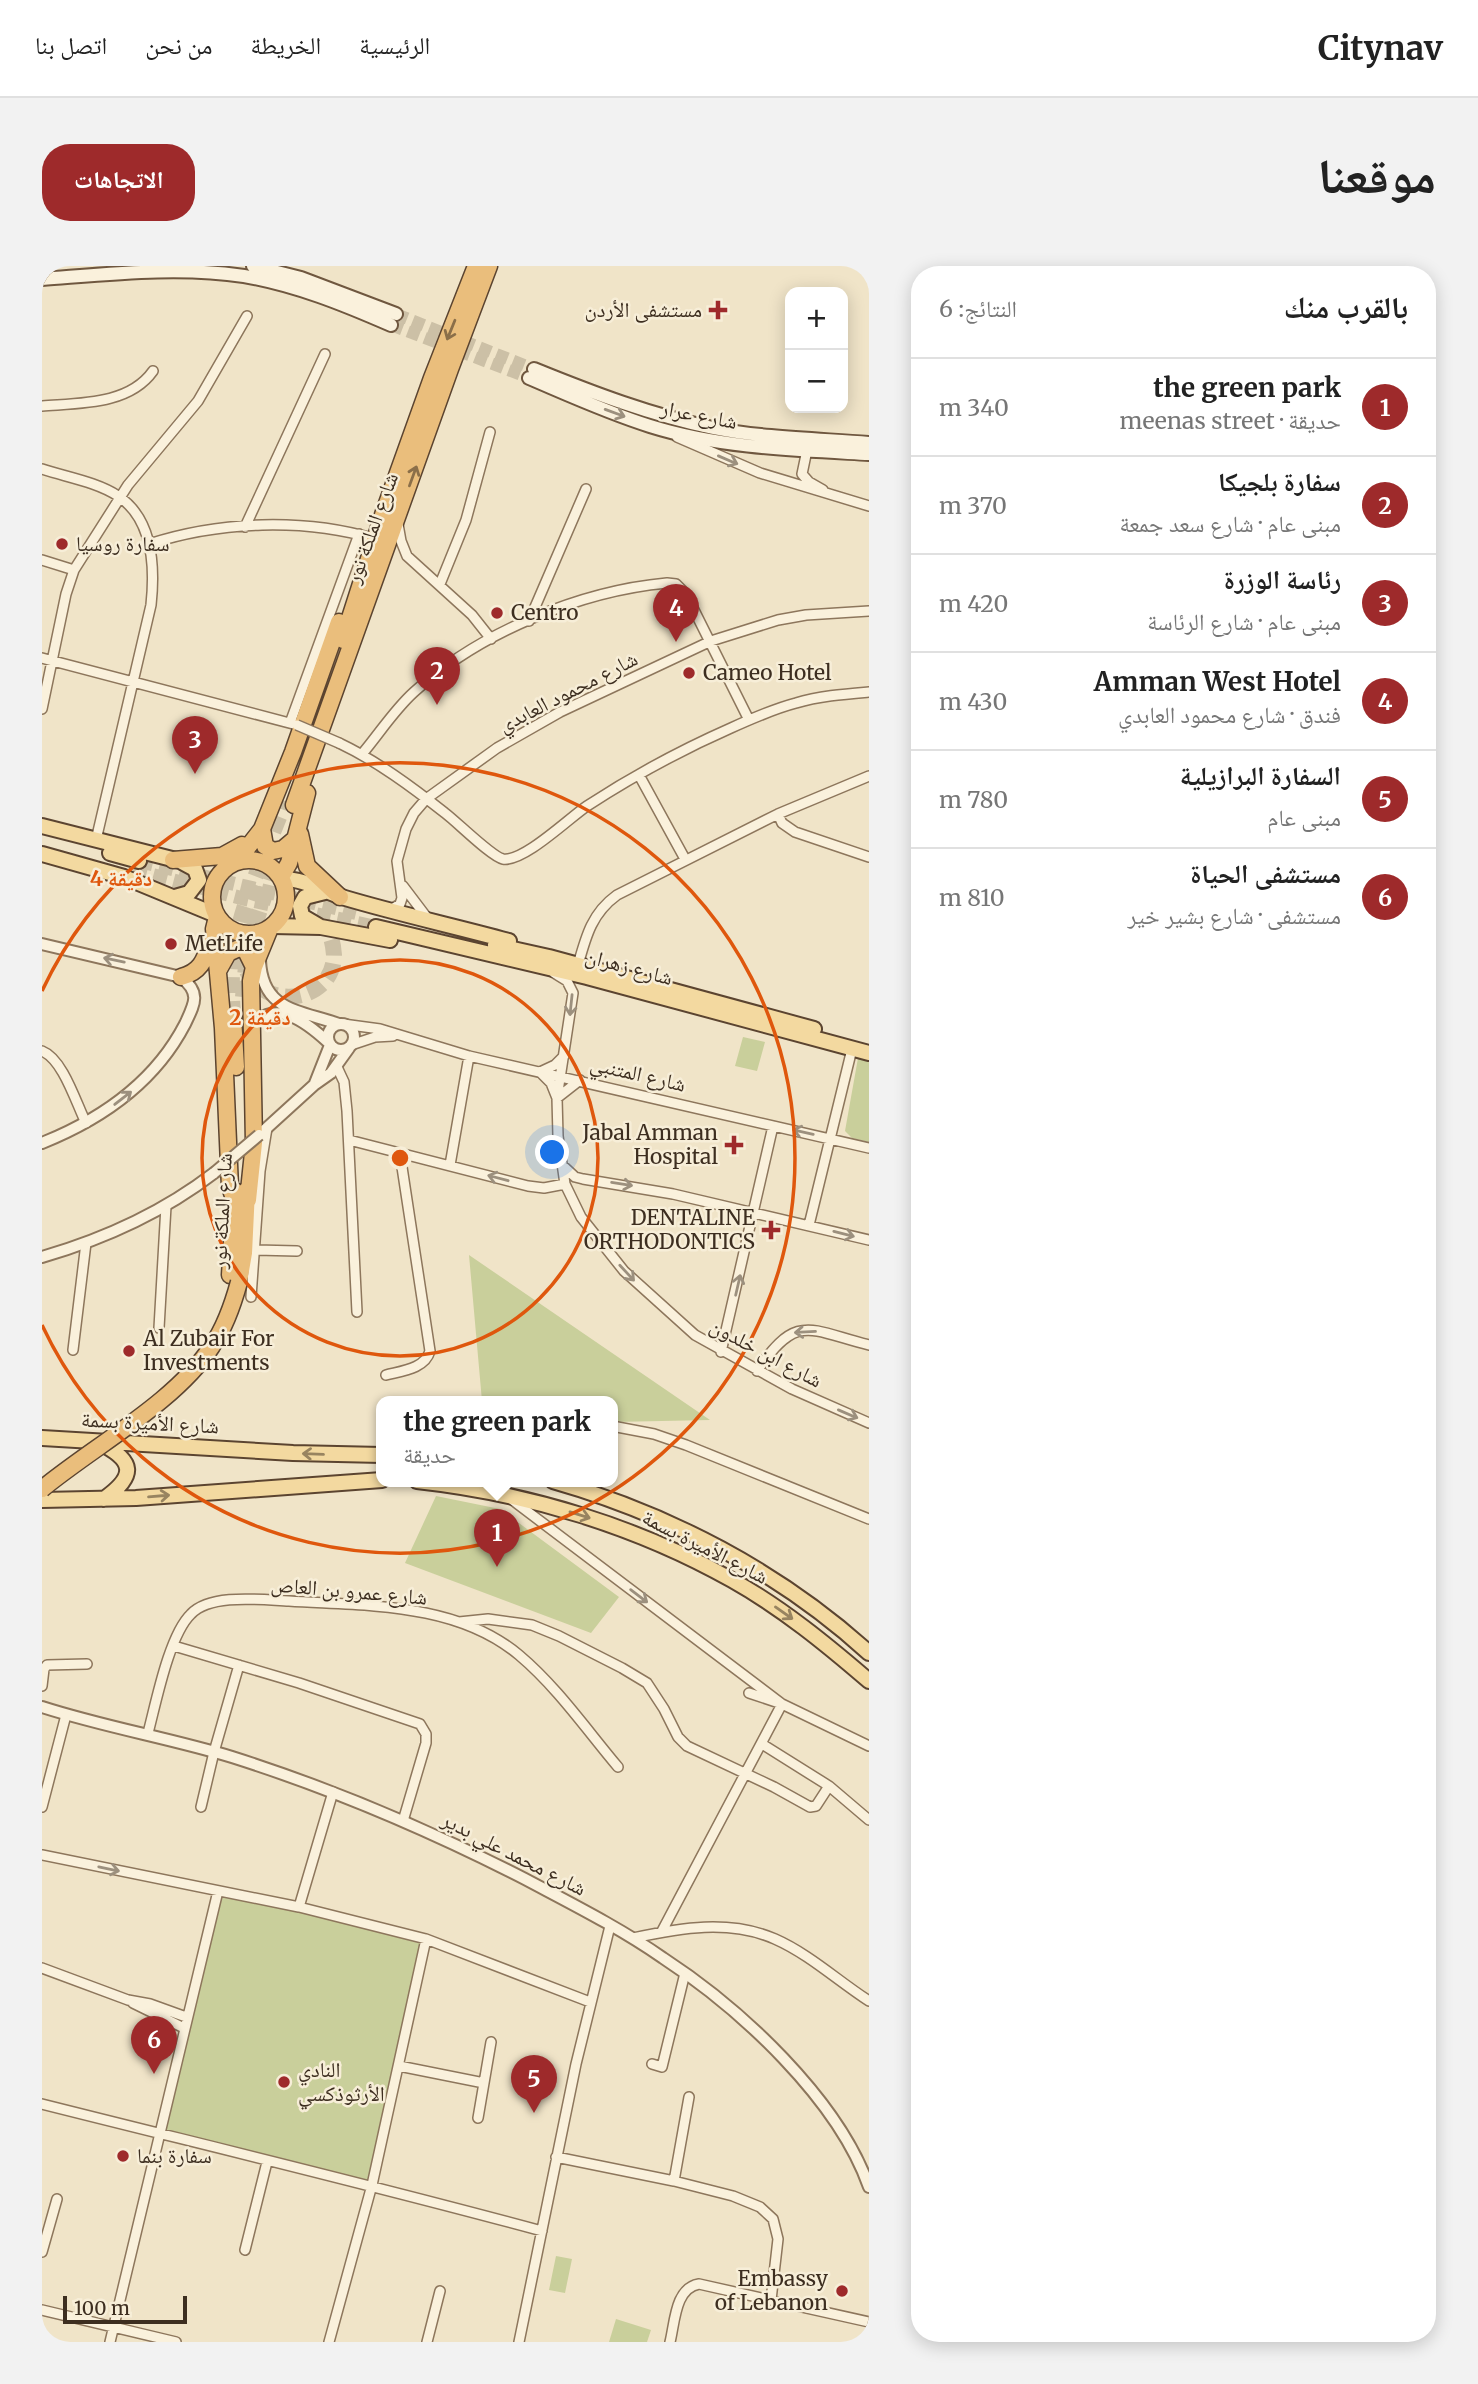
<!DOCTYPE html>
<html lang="ar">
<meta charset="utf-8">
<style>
:root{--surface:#fff;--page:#f2f2f2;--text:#222;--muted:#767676;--line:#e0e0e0;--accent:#9e2a2b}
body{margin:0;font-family:Merriweather,"Noto Naskh Arabic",serif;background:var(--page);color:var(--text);direction:rtl}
.controls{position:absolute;right:21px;top:21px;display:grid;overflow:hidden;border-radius:14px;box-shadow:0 4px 18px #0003}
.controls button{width:63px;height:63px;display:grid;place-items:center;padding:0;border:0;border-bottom:2px solid var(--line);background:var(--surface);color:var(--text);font:35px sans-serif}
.scale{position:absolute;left:21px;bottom:18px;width:124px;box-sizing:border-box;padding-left:7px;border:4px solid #3d2e20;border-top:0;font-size:19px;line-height:24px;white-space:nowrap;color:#3d2e20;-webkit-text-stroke:5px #f7eed8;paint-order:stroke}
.you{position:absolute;left:511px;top:887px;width:24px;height:24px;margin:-18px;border:5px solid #fff;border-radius:50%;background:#1a73e8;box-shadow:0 0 0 10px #1a73e833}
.badge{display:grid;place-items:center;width:46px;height:46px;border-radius:50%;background:var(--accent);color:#fff;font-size:23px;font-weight:700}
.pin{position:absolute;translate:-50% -58px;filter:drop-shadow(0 2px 4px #0008)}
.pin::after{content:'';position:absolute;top:37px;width:24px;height:21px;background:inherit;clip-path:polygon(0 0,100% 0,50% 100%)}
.popup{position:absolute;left:334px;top:1130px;width:242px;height:91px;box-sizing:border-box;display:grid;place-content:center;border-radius:14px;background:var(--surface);filter:drop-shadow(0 2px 5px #0005);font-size:23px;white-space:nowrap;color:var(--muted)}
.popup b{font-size:26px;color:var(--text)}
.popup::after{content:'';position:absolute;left:50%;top:100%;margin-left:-14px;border:14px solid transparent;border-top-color:var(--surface)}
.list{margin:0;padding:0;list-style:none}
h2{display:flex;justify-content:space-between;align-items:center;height:91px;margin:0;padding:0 28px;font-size:30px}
h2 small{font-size:23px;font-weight:400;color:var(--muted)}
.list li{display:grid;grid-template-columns:46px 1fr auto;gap:21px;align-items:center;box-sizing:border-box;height:98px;padding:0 28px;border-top:2px solid var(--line)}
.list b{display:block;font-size:26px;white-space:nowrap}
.list p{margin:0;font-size:23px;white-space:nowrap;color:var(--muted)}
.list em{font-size:23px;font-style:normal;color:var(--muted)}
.map{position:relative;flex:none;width:827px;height:2076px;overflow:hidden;direction:ltr;border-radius:28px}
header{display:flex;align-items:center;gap:42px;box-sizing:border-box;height:98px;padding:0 35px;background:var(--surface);border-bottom:2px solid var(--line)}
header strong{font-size:33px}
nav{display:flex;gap:38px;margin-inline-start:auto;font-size:24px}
.intro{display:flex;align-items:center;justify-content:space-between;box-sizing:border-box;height:168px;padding:0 42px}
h1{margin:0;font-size:49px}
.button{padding:18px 32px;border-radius:28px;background:var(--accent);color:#fff;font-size:24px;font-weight:700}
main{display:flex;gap:42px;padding:0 42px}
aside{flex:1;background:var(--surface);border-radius:28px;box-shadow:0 4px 18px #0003}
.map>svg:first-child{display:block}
.green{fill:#c9cf9b}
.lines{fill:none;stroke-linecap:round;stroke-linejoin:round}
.secondary-tunnel{stroke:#ccc0a6;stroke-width:12;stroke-dasharray:12 6;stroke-linecap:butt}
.primary-tunnel{stroke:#ccc0a6;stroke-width:14;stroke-dasharray:14 7;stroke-linecap:butt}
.trunk-tunnel{stroke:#ccc0a6;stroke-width:16;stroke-dasharray:16 8;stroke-linecap:butt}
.minor-casing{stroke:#8d765c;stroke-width:12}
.tertiary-casing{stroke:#8d765c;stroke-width:14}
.secondary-casing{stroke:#6f573f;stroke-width:16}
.primary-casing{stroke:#5b4430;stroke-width:18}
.trunk-casing{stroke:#5b4430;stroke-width:19}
.minor{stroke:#faf1dc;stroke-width:9}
.tertiary{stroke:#faf1dc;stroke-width:10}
.secondary{stroke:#faf1dc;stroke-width:12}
.primary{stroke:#f3d9a0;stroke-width:14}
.trunk{stroke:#eabe7c;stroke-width:16}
.minor-bridge-casing{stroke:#8d765c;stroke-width:12;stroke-linecap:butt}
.tertiary-bridge-casing{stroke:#8d765c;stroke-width:14;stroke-linecap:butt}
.trunk-bridge-casing{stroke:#5b4430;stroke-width:19;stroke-linecap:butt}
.minor-bridge{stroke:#faf1dc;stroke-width:9}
.tertiary-bridge{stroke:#faf1dc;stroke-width:10}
.trunk-bridge{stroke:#eabe7c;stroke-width:16}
.oneway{stroke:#8b6f49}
.oneway2{stroke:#9c907e}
.oneway3{stroke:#988460}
.ring{fill:none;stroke:#df570d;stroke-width:3.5}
.poi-dot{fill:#9e2a2b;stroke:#f7eed8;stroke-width:2.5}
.labels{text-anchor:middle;stroke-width:5;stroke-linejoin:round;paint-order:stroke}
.poi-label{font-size:21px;fill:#3d2e20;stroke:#f7eed8;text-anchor:start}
.street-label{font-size:21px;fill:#3d2e20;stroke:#f7eed8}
.centre{fill:#df570d;stroke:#f7eed8;stroke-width:3.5}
.ring-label{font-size:21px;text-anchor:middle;font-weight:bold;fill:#df570d;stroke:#f7eed8;stroke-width:5;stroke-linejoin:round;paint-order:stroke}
</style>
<header>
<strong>Citynav</strong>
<nav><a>الرئيسية</a><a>الخريطة</a><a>من نحن</a><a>اتصل بنا</a></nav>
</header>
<div class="intro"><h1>موقعنا</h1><a class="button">الاتجاهات</a></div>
<main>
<aside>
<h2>بالقرب منك<small>النتائج: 6</small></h2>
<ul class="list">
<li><span class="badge">1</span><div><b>the green park</b><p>حديقة · meenas street</p></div><em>340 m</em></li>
<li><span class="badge">2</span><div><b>سفارة بلجيكا</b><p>مبنى عام · شارع سعد جمعة</p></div><em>370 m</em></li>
<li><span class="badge">3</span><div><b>رئاسة الوزرة</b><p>مبنى عام · شارع الرئاسة</p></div><em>420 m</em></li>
<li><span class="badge">4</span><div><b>Amman West Hotel</b><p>فندق · شارع محمود العابدي</p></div><em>430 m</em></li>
<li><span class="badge">5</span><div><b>السفارة البرازيلية</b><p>مبنى عام</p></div><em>780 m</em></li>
<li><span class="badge">6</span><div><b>مستشفى الحياة</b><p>مستشفى · شارع بشير خير</p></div><em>810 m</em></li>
</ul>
</aside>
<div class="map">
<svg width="827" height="2076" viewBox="0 0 827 2076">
<rect width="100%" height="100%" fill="#f0e4c8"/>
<path class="green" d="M701,771l22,5 -8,29 -22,-5z
M816,792l11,3v81l-17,-4 -7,-7z
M427,989l241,165 -97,2 -1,-21h-130z
M394,1230l64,13 119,88 -28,36 -186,-70z
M176,1627l79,17 129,35 -54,246 -212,-56z
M514,1990l16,3 -7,34 -16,-3z
M574,2053l35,11 -4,12h-38z"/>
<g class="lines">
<path class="secondary-tunnel" d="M354,48l138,55
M349,59l138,53"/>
<path class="primary-tunnel" d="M97,595l217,52
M91,604l112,29 131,28"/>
<path class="trunk-tunnel" d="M205,705c18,41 87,31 87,-16 -1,-14 -4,-25 -14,-35
M201,731l5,-51 35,-106
M191,751c-1,-20 -2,-40 0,-60 7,-54 34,-105 52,-156"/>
<g class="minor-casing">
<path id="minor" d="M0,140c37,-3 87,-1 111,-35
M635,171l83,36 109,33
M765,184l-5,24 7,8 14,8
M0,203c24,8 55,13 76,27 35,23 37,72 33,109l-55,235
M356,258l3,17 6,15 65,59 19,24
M203,261l80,-173
M107,278c71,-23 155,-26 226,-5
M0,294l32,10
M398,318l26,-64 24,-88
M487,355l57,-132
M0,392l255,67
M0,443l24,-115 8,-24 54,-85 70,-84 49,-85
M248,457l69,-189
M297,477c38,18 73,44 106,70 12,9 47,44 58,46 21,3 66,-41 84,-53 46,-30 94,-56 144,-78 22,-10 42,-19 65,-25 23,-7 49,-9 73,-11
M320,488c17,-20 32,-44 52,-62 65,-59 165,-101 253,-109l9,1 10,10 63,126
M597,509l46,84
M736,548l4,9 13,9 74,25
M361,620l25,33
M348,644l10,-6 2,-6 -5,-37 9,-32 8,-16 12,-14 71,-51 63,-36 151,-71 67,-21 28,-5 63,-4
M536,699c8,-29 14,-52 39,-70l161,-81 91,-38
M512,707l13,8 6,12 -16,105 1,38 7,48 16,33 43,54 71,64 97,54 77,34
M301,758l37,5 89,27 400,92
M309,779l24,-8 18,-1
M0,785c21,8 34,52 44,72
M522,790l-9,9 -15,7 11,11 6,15 23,-18
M295,801l7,15 3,29 10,201
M307,874l179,46 16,2 21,-4
M519,898l14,13 8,2 90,15 196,46
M408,899l19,-109
M767,959l43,-176
M214,984l41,1
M209,1031l9,-126 7,-43
M117,1062l7,-122
M31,1084l13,-107
M679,1086l52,-226
M715,1105c40,-59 52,-41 112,-26
M344,1109c15,-4 39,-6 44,-24l-30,-197
M570,1160l42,8 32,11 183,74
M469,1233l271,205 -120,227
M417,1356l29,-3 44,6 27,11 63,32 25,15 17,26 14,28 9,9 87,41 36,20 6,-1 13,-20
M132,1380l125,37 121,41 6,10v9l-23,78
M0,1420l2,-17 3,-4 40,-1
M707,1427l33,11 87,42
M106,1467c8,-30 21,-98 43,-119 20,-21 71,-14 98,-13 77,5 167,1 230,54 38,32 67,74 99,112
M720,1478l67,42 40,34
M0,1541l24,-92
M159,1541l13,-55 25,-87
M0,1589l257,52 127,32 164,63
M257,1641l34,-115
M591,1672c47,-10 96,-19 142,1 34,15 63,42 94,62
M0,1702l86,32 22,4 36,13
M91,1737l51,25
M610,1798l10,3 23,-94
M357,1800l85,17
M0,1838c167,42 334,82 500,127
M436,1852l13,-76
M514,1891l118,24 59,15 27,11 13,12 5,20 -7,61
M632,1915l15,-84
M203,1984l22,-88
M0,1986l15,-53
M0,2044l134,32
M68,2076l108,-451
M287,2076l43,-157 54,-246
M385,2076l13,-51
M477,2076l57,-278 34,-138
M628,2076c5,-20 5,-54 29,-58l170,38"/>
</g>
<g class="tertiary-casing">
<path id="tertiary" d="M0,678l139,33c20,16 14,26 4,47 -30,58 -83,95 -143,119
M218,694c2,51 39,50 79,64
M286 771a13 13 0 1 1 26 0a13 13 0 1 1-26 0Z
M209,760c25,-28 55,-4 77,16
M273,817l15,-38
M217,869l55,-50 17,-12 18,-25
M0,991c62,-18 120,-44 172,-84
M0,1441c62,20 127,31 190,50 101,32 199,74 293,122 47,25 95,49 138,79 78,51 175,141 206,229"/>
</g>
<g class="secondary-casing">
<path id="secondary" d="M211,0l48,12 95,36
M0,13c67,-5 136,-13 202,-3 52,9 99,28 147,49
M492,103c59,24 117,46 179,59 51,10 104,11 156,15
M487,112c40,17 79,35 121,48 70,22 146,24 219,28"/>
</g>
<g class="primary-casing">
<path id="primary" d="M0,560l142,36
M68,587l29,8
M0,588l82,23 92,38
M240,613c21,-1 43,13 63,19 54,16 109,28 164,43
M133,631l14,-4 10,-13 -4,-11 -13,-7
M231,660l48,1 69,13
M277,660l-17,-10 -2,-10 5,-9 20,-5
M334,661l211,50 282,76
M453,679l54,12 265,72
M0,1172l251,15 89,2
M58,1177c35,18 36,33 4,56
M375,1215c110,12 219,45 315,99 50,28 94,64 137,101
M511,1215c116,33 227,91 316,172
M0,1234l94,-2 246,-18"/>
</g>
<g class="trunk-casing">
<path id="trunk" d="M301,374l41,-128 48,-134 44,-112
M252,539l156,-436 39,-103
M220,563l3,17 8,5 10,-2 13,-11
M258,568l7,32 33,31
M170 631a37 37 0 1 1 74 0a37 37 0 1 1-74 0Z
M131,594l49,-4 20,-11
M195,595l25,-32 31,-77 46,-130
M239,611l8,-14 18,-70
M175,651l-3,12 9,99 7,159 5,14
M176,705l10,-18 11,-5 7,3 8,16
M139,711c21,-5 24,-19 31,-38
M191,751l3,50
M206,934l6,-57 -3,-162 3,-14 16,-39
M188,1009l5,-84
M197,1016l5,-29 3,-63"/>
</g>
<use href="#minor" class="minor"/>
<use href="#tertiary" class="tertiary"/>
<use href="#secondary" class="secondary"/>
<use href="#primary" class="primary"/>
<use href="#trunk" class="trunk"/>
<g class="minor-bridge-casing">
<path id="minor-bridge" d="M255,459l42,18"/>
</g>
<g class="tertiary-bridge-casing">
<path id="tertiary-bridge" d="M172,907l45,-38"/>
</g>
<g class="trunk-bridge-casing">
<path id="trunk-bridge" d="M0,1223c52,-43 134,-87 170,-143 13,-19 21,-42 27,-64"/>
</g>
<use href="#minor-bridge" class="minor-bridge"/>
<use href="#tertiary-bridge" class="tertiary-bridge"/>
<use href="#trunk-bridge" class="trunk-bridge"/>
</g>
<defs><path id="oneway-shaft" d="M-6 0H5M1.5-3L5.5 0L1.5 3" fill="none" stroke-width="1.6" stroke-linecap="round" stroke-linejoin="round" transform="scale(1.75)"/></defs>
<g class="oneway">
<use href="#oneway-shaft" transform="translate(409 64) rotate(112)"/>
<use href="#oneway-shaft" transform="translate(371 210) rotate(-70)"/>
</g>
<g class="oneway2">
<use href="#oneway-shaft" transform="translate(573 147) rotate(20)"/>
<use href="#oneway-shaft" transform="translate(686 194) rotate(23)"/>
<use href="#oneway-shaft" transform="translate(72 694) rotate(-168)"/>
<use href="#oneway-shaft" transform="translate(529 739) rotate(96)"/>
<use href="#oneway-shaft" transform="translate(81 832) rotate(-38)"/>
<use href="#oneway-shaft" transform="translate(761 866) rotate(-167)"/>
<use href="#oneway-shaft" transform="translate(456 912) rotate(-165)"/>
<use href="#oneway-shaft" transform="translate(580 918) rotate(9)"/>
<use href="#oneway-shaft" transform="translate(802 968) rotate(14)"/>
<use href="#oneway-shaft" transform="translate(585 1007) rotate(47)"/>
<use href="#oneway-shaft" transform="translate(696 1019) rotate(-77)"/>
<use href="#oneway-shaft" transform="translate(763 1066) rotate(177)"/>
<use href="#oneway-shaft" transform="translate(806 1148) rotate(23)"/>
<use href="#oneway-shaft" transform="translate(597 1330) rotate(37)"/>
<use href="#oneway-shaft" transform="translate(67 1603) rotate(12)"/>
</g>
<g class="oneway3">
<use href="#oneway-shaft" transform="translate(271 1188) rotate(-178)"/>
<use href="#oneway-shaft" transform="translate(117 1230) rotate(-5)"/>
<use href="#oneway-shaft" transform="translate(538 1249) rotate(17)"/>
<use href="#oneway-shaft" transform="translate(742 1347) rotate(35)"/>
</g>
<g class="ring">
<circle cx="358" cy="892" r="198"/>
<path d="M0 725A395 395 0 1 1 0 1059"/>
</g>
<g class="poi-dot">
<path d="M672.5 33.5h7v7h7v7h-7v7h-7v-7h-7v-7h7z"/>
<circle cx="20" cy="278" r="7"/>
<circle cx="455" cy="347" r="7"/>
<circle cx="647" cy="407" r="7"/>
<circle cx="129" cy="678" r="7"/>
<path d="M688.5 868.5h7v7h7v7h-7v7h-7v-7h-7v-7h7z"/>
<path d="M725.5 953.5h7v7h7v7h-7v7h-7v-7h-7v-7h7z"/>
<circle cx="87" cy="1085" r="7"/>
<circle cx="242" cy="1816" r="7"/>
<circle cx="81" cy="1890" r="7"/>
<circle cx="800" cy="2025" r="7"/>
</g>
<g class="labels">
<g class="poi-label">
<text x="660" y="51" text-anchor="end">مستشفى الأردن</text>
<text x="34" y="285">سفارة روسيا</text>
<text x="469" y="354">Centro</text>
<text x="661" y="414">Cameo Hotel</text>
<text x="143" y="685">MetLife</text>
<text x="676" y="874" text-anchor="end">Jabal Amman<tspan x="676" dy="24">Hospital</tspan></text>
<text x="713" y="959" text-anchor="end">DENTALINE<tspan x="713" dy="24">ORTHODONTICS</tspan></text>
<text x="101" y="1080">Al Zubair For<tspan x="101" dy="24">Investments</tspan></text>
<text x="256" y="1811">النادي<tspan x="256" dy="24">الأرثوذكسي</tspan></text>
<text x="95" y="1897">سفارة بنما</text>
<text x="786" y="2020" text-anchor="end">Embassy<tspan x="786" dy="24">of Lebanon</tspan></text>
</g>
<g class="street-label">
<text transform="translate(657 149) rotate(11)" y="7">شارع عرار</text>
<text transform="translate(330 262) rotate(-70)" y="7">شارع الملكة نور</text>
<text transform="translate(526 426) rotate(-27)" y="7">شارع محمود العابدي</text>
<text transform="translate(587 701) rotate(15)" y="7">شارع زهران</text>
<text transform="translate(596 808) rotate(13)" y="7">شارع المتنبي</text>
<text transform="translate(180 945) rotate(-87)" y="7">شارع الملكة نور</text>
<text transform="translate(724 1087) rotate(28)" y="7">شارع ابن خلدون</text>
<text transform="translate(108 1157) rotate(3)" y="7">شارع الأميرة بسمة</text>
<text transform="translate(663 1281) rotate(27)" y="7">شارع الأميرة بسمة</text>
<text transform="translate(307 1325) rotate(5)" y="7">شارع عمرو بن العاص</text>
<text transform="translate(472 1588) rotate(27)" y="7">شارع محمد علي بدير</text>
</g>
</g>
<circle cx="358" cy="892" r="10" class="centre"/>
<g class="ring-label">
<text x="79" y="620">4 دقيقة</text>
<text x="218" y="759">2 دقيقة</text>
</g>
</svg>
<div class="controls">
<button>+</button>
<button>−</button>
</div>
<div class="scale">100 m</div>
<div class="you"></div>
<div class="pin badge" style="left:455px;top:1301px">1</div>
<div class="popup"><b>the green park</b>حديقة</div>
<div class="pin badge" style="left:395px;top:439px">2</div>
<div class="pin badge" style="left:153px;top:508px">3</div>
<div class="pin badge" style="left:634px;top:376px">4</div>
<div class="pin badge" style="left:492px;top:1847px">5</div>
<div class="pin badge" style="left:112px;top:1808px">6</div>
</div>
</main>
